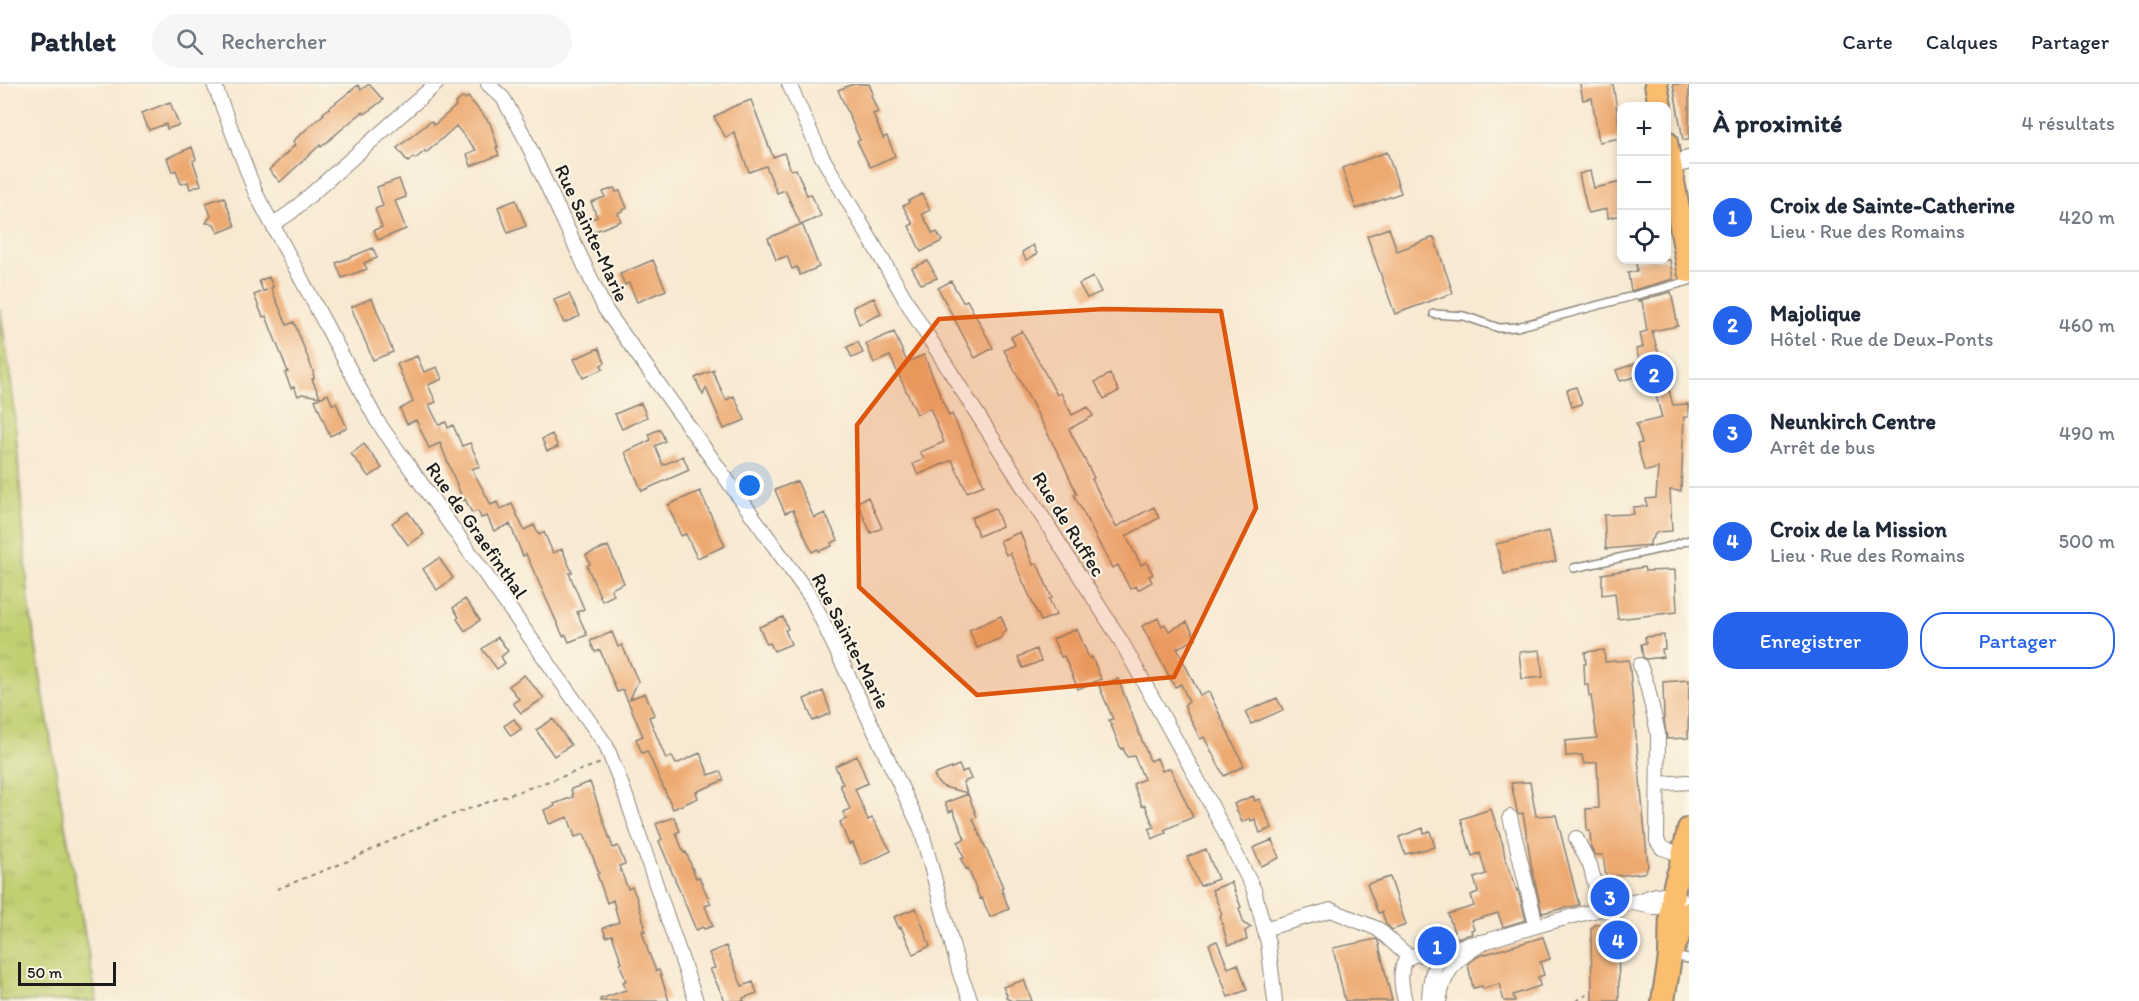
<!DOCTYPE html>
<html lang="fr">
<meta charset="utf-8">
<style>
:root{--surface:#fff;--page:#f6f6f7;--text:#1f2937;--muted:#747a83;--line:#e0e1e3;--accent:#2563eb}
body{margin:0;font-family:Itim,sans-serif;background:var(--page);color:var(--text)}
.controls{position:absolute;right:18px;top:18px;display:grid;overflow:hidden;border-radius:12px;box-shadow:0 3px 9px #0003}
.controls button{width:54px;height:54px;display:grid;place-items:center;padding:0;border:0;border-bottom:2px solid var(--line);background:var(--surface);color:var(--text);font:30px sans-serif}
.scale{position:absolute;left:18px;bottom:15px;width:98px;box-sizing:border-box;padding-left:6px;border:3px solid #1c1c1c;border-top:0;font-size:16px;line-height:21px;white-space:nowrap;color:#1c1c1c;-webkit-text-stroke:4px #fcf5e5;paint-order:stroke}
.you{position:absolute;left:750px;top:402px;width:21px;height:21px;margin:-15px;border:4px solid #fff;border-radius:50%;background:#1a73e8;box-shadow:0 0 0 9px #1a73e833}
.badge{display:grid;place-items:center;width:39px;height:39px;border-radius:50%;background:var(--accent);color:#fff;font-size:20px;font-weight:700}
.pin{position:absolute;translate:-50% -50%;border:3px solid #fff;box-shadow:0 2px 6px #0006}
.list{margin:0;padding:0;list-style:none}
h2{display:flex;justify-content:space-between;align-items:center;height:78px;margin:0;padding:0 24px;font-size:26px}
h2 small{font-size:20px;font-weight:400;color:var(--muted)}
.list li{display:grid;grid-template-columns:39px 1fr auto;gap:18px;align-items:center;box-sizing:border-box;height:108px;padding:0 24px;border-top:2px solid var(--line)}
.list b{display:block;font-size:22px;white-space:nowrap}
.list p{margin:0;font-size:20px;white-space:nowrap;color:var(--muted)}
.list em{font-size:20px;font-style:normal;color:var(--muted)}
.actions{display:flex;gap:12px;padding:18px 24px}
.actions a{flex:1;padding:14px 0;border:2px solid var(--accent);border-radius:24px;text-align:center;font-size:21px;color:var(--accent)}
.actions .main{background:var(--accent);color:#fff}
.icon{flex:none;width:33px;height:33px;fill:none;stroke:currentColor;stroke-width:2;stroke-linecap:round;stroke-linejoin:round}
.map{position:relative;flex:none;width:1689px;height:917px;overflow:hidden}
header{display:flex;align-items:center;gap:36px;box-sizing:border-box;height:84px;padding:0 30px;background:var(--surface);border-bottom:2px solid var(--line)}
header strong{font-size:28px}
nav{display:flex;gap:33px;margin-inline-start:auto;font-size:21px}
.search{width:420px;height:54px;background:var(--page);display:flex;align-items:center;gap:15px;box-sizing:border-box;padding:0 21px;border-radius:33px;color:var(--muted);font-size:22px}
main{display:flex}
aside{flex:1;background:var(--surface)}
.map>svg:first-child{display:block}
.grass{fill:url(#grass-tufts);stroke:#6e7646;stroke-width:1.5}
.building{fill:#eda970}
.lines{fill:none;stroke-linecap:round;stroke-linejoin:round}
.service-casing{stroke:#8a8277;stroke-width:10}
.minor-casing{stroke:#8a8277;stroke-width:16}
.tertiary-casing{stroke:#8a8277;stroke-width:21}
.primary-casing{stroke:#8a8277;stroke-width:26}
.path{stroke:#8a8277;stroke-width:2;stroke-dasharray:4.5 4.5;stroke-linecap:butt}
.service{stroke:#fff;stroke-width:7}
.minor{stroke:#fff;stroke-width:14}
.tertiary{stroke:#fff;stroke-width:18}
.primary{stroke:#fbbd6e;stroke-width:22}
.marked{fill:#de560d;fill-opacity:0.2;stroke:#de560d;stroke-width:4.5;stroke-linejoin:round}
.labels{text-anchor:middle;stroke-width:4.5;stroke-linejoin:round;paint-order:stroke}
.street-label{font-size:20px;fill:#1c1c1c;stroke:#fcf5e5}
</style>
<header>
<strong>Pathlet</strong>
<div class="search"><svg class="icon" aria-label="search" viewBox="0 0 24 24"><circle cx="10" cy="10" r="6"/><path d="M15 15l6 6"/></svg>Rechercher</div>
<nav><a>Carte</a><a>Calques</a><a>Partager</a></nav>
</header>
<main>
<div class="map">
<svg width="1689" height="917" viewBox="0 0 1689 917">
<defs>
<pattern id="grass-tufts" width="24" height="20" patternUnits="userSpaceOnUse" patternTransform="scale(1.5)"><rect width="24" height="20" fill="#c1cf71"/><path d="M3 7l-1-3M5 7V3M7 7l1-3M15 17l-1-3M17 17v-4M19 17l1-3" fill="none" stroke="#a5b161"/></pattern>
</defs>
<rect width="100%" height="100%" fill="#fcf5e5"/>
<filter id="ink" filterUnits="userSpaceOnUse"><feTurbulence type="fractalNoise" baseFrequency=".0167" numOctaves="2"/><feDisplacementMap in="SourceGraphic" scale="12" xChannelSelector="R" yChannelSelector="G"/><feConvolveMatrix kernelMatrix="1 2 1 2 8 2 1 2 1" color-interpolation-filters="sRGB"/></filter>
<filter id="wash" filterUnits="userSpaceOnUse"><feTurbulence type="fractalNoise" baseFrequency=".008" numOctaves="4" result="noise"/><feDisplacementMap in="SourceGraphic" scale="24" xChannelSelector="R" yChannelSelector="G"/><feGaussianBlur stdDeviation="1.35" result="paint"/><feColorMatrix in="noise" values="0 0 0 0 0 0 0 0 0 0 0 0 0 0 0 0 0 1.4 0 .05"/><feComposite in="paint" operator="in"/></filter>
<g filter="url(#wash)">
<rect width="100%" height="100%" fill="#f7e9d2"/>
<path class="grass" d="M0,224l13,87 16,209 32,199 36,198h-97z"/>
<g id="blocks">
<path class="building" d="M369,0l14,16 -18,14 -2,-2 -14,11 -28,24 -1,-2 -40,37 -11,-12 26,-25 -2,-4 31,-27 -1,-1 35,-28 3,5z
M853,0h16l4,10 -2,1 7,17 -5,2 10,24 4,-2 8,20 -25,11 -13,-26 3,-1 -22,-50z
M1580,0h33l8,54 -22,4 -7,-44 -9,2z
M1673,0h16v56h-6z
M463,13l2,2 3,-2 22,26 8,24h-2l3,8 -28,11 -4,-12 9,-4 -20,-24 -30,27 -1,-2 -10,8 -2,-2 -5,5 -11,-14 34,-27 3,4 22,-19 -1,-2z
M751,16l22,57 11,-4 7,17 5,-1 11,26 4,-1 10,22 -20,9 -16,-35 -8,3 -11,-27 -17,6 -15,-40 -8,6 -12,-21 18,-10z
M170,18l9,23 -12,4 -1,-5 -17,6 -7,-17z
M192,63l4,12 -3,2 8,24 -11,4 -2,-7 -7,2 -5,-14 -4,2 -5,-14z
M1387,68l14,41 -45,16 -14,-41z
M1590,87l4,17 28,-6v16l-3,1 3,16 -14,3 -1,-9 -19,4 -9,-39z
M399,95l7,18 -11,4 11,28 -28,11 -4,-10 8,-3 -7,-18 8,-3 -6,-19z
M614,104l2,4 4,-1 7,17 -9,5 3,8 -28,11 -5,-12 9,-3 -6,-15 14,-5 -2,-5z
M922,110l8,16 -8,4 11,20 4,-2 5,9 -21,11 -12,-26 4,-2 -10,-18 6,-3 -1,-2z
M224,113l11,29 -17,7 -4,-9 -8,-1 5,-7 -5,-13z
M516,116l10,26 -18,7 -10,-26z
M802,140l17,43 -19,8 -3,-8 -5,2 -5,-13 -11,4 -8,-22z
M1389,144l8,23 37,-14 19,56 -58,21 -28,-78z
M1033,161l4,9 -11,6 -4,-8z
M373,164l4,10 -13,5 3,6 -25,9 -6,-15z
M653,176l13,30 -29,12 -8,-19 -4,2 -5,-11z
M1648,176h22l3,19 -42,12 -3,-18 9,-2 -1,-9z
M928,177l9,17 -16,6 -9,-16z
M269,193l4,10 -2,1 16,37 7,-3 19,49 1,7 -2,1 8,18 -18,-3 -4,2 -4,-9 -3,1 -6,-15 3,-1 -13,-33 -9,-23 -3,1 -9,-22 13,-5 -4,1 -4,-10z
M1093,193l8,15 -14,6 -8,-14z
M951,197l12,21 4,-2 26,48 -18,10 -37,-70z
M1671,208l7,34 -26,5 21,74 15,-1v13h-4l-3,74 -11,-1 2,41 -15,1 -7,9v4l-44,4 -2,-34 30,-1 -1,-7 14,-1 -1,-7 10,-1 2,-30 -11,3 -3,-1 -7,-26 5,-1 -6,-19 26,-6 -8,-30 -12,3 -4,-15 -18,5 -4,-11 24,-8 -4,-13 7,-2 -3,-14 7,-2 -5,-30h-5z
M569,210l11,22 -16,7 -10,-23z
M372,214l21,54 -20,8 -22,-53z
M874,214l7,16 -22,10 -6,-17z
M1022,247l35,64 4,-2 11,22 16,-8 5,9 -24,13 25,49 -2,1 24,48 38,-20 5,11 -33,18 15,29 5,-3 7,12 -4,2 3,6 -14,8 -2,-4 -6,3 -12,-24 -6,3 -38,-73 3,-1 -15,-33 -58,-111 11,-5 -4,-8z
M894,248l13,30 17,-7 25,61 3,-2 32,71 -17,7 -15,-32 -34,15 -5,-11 11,-5 -4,-7 24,-10 -14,-34 -13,6 -27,-58 -16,7 -8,-19z
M858,258l5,11 -11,5 -5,-11z
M599,264l6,15 -4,2 2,4 -20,9 -9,-19z
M417,272l7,16 13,-5 5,12 -14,6 8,17 -7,3 10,20 7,-3 2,6 5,-3 9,21 8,-3 10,23 -8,3 19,36 6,-3 3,7 12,-5 12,26 10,-5 5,10 5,-3 9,21 9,-4 10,23 -3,1 15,36 -7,3 10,23 -18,7 -3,-7 -3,1 -37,-82 -3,2 -13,-32 -16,7 -7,-15 -6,2 -3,-7 -6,2 -7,-14 -2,1 -23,-57 -11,5 -13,-28 -9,4 -7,-15 13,-7 -16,-38z
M714,286l-1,2 13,28 8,-4 11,24 -21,9 -18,-41 -3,7 -8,-17z
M1110,290l9,17 -15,8 -9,-17z
M1576,303l6,17 -10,3 -5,-17z
M328,310l4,10 4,-1 11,25 -17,8 -15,-36z
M641,319l6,14 -25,12 -7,-15z
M660,345l5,12 -10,5 8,19 20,-9 6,14 -47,21 -17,-39 26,-12 -2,-6z
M552,350l6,13 -11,4 -5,-12z
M364,360l18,24 -13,9 -18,-23z
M797,397l17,37 11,-5 13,27 -7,3 1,3 -13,5 -1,-2 -6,3 -19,-42 -8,3 -10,-23z
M700,407l25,55 -28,12 -11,-24 -5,2 -13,-31z
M868,413l14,31 -11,5 -14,-31z
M995,424l7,18 -23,10 -8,-18z
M408,428l16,22 -16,11 -16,-22z
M1549,447l7,30 -52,13 -8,-30z
M1020,448l13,33 4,-2 15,35 -3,1 7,16 -15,6 -31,-68 -4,2 -6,-14z
M608,462l16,37 -13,6 3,6 -12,6 -15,-35 3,-2 -4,-9z
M439,474l14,20 -16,12 -14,-21z
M1644,483l1,4 30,-1 2,42 -59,7 -3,-26 -13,2v-21z
M465,515l15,21 -15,11 -8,-12 2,-2 -6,-9z
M1001,532l6,15 -4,2 -2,5 -24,10 -8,-18z
M783,533l5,12 -3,1 6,14 -17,7 -4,-8 -3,1 -8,-17z
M1158,534l4,8 3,-2 4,7 18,-9 9,17 -19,9 23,47 9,-3 35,74 -20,10 -20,-39 -4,2 -16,-34 5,-3 -8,-18 -6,3 -33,-61z
M1077,545l12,29 3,-1 9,22 -23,10 -14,-33 -3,1 -8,-18z
M612,548l6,15 4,-2 16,36 -8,18 15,-6 9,22 -5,2 17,42 6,-3 4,8 24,-11 9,22 11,-4 4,9 -28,12 2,6 -25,11 -26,-58 -5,2 -6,-14 7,-3 -20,-46 -6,2 -17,-42 -5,2 -5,-11z
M1664,551l1,14h-3l1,8 -17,2 -3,-2 -2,-13 5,-1 -1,-6z
M498,553l10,14 -7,6 4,6 -8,6 -15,-20z
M1036,565l5,12 -18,7 -5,-11z
M1540,566l3,27 -21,2 -3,-27z
M1604,566l1,12 24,-2 19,206 -2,5 -3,2 -37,4 -3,-22h-8l-4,-7 -1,-17h-3l-1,-22 13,-1 -2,-46 -13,2 -2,-9 -16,1 -1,-15 32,-3 -6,-42h-2l-1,-11h-3l-1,-21h2l-1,-12z
M524,591l20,23 -23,15 -8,-10 6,-4 -10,-13z
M1118,595l32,82 7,-3 5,13 8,-3 23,49 -29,13 2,3 -14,6 -3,-10 5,-2 -9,-22 -3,1 -9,-22 11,-5 -10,-23 -7,1 -4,-9 -2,1 -12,-29 4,-1 -14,-33z
M1689,596l-1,58 -21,1 -3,-20 -1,-37z
M823,607l8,22 -18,8 -9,-22z
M1277,614l6,12 -32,14 -6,-12z
M514,635l7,10 -10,7 -7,-10z
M553,635l18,26 -17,11 -18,-26z
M857,672l11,27 -13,6 13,31 4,-2 19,33 -29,14 -9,-22 -4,1 -9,-22 6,-3 -3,-7 7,-3 -10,-24 3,-1 -8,-18z
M959,681l3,7 5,-2 4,9 -8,3 4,11 -23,-6 -6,-4 -4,-8z
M590,698l23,66 5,-2 7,18 -6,2 9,23 4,-2 4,9 9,30 -2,1 2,4h-3l6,20 8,20 3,-1 10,31h-69v-2l26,-9 -3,-8 3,-1 -6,-17 2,-1 -10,-28 -6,2 -3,-9 16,-6 -6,-22 -6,3 -10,-29 2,-1 -15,-39 -9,3 -7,-20 -19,7 -5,-14 11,-4 -1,-2 19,-7 -2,-8z
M1530,698l6,34 20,-1 23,90 -37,8 -10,-44 -9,-56 -5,1 -1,-3 -6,-28z
M968,710l9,23 -4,2 30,68 -2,1 8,21 -19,8 -8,-19 -2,1 -12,-31 -2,1 -5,-10 3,-1 -6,-16 7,-3 -12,-29 -4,2 -4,-9z
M1253,712l2,5 4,-2 13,29 -12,5 -5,-14 -4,2 -1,-3 -8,4 -8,-18z
M1491,725l12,36 2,13 12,33 1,-1 8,30 -23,7 -5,-14 -27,8 3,8 -3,1 1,4 -16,4 -8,-24 26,-8 -3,-11 7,-3 -4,-14 12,-4 -6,-21 -8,3 -11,-37z
M674,733l6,14 -4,2 8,20 2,-1 10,26 3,-1 12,27 -6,2 8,20 -9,3 -1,-2 -7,3 -37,-89 3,-2 -6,-15z
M1423,744l1,5 6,-2 5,16 -30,7 -6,-17z
M1272,756l7,18 -18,8 -8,-18z
M1206,765l12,30 -18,7 -13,-29z
M1390,793l16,48 -14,5 -6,-6 -4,-12 -4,1 -11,-29z
M1231,798l10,25 -2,1 5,16 7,3 -6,4 2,9 -19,5 -8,-29 2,-2 -10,-24z
M916,824l14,38 -17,8 -12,-27 -2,1 -5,-11z
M1596,840h17l5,3 1,74h-27l-1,-72z
M1543,853l7,22 -10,3 4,13 -6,2 2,9 -27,9 2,6h-11l-5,-17 -16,5 -1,-3 -9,2 -5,-24 5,-4 6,-4z
M1376,855l2,2 14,60h-47l-12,-53z
M1217,857l11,27 10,-4 9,26 -19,7 -19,-53z
M726,862l16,40 11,-4 4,11 -14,5 1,3h-19l-15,-32 5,-1 -6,-15z
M1024,896l8,21h-20l-6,-3 1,-3 -4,-8z"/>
</g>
</g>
<g filter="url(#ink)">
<use href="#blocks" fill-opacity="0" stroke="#8a8277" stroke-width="1.5"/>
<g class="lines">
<g class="service-casing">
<path id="service" d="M1434,230l30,2 35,12 18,-1 172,-46
M1574,484l94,-21 21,-7
M1672,872l17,3"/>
</g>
<g class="minor-casing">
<path id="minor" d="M214,0l42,110 121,227 229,324 18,46 72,210
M488,0l15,14 20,36 82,175 207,290 109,230 39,145 11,27
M789,0l32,71 96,164 204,322 84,152 49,97 14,53 7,58
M273,140l17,-11 146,-129
M1640,581l7,20 11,48 -1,108 5,7 21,7
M1659,700l30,-2
M1510,733l26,108
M1576,754l14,27 11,43
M1633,819l21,4h12l6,-7
M1264,845l67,-19 47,19 31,28
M1487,857c47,-15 94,-28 142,-38 12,-2 23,-9 36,-9l7,6 17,2
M1405,917c-8,-31 -5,-57 34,-42
M1429,917c1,-45 15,-54 58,-60 -29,16 -42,26 -48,60"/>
</g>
<g class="tertiary-casing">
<path id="tertiary" d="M1671,81l18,-5"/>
</g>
<g class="primary-casing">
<path id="primary" d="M1656,0l4,22
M1666,58l23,129
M1681,781l8,-36
M1673,865l16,-36
M1663,917c2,-15 6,-32 7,-47 1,-35 -2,-71 19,-101"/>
</g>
<path class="path" d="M277,805l71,-28 80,-38 173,-60
M1576,917l11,-6"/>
<use href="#service" class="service"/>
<use href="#minor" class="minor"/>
<use href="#tertiary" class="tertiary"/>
<use href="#primary" class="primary"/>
</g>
</g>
<path class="marked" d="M1104,225l117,2 35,197 -82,169 -197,18 -118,-108 -2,-162 82,-106z"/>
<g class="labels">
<g class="street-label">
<text transform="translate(592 149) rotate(65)" y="7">Rue Sainte-Marie</text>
<text transform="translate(1069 440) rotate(58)" y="7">Rue de Ruffec</text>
<text transform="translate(477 446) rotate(55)" y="7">Rue de Graefinthal</text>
<text transform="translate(851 557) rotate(63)" y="7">Rue Sainte-Marie</text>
</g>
</g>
</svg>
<div class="controls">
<button>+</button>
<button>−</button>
<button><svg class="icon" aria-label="locate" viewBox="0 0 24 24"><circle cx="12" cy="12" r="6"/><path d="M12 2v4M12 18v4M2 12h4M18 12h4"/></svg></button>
</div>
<div class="scale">50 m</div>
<div class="you"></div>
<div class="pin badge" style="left:1437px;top:862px">1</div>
<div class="pin badge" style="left:1654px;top:290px">2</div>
<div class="pin badge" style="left:1610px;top:813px">3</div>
<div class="pin badge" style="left:1618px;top:856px">4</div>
</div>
<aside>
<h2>À proximité<small>4 résultats</small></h2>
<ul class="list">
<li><span class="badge">1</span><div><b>Croix de Sainte-Catherine</b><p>Lieu · Rue des Romains</p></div><em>420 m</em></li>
<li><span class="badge">2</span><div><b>Majolique</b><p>Hôtel · Rue de Deux-Ponts</p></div><em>460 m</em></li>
<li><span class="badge">3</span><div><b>Neunkirch Centre</b><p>Arrêt de bus</p></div><em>490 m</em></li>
<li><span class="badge">4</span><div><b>Croix de la Mission</b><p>Lieu · Rue des Romains</p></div><em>500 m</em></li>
</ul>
<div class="actions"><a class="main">Enregistrer</a><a>Partager</a></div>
</aside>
</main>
